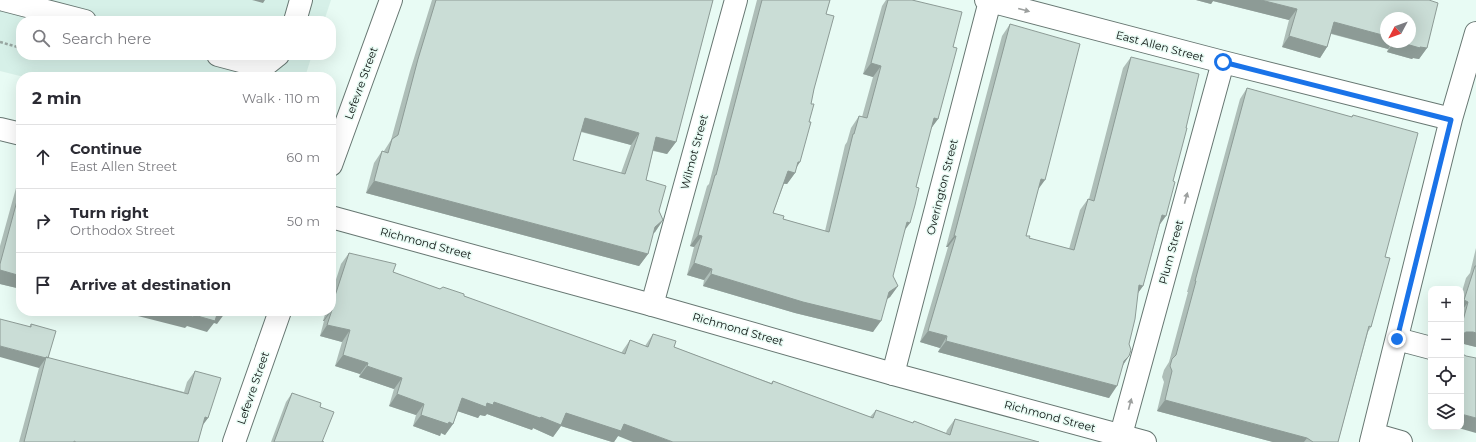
<!DOCTYPE html>
<meta charset="utf-8">
<style>
:root{--surface:#fff;--page:#f2f2f3;--text:#2b2b33;--muted:#7c7c81;--line:#e1e1e2}
body{margin:0;font-family:Montserrat,sans-serif;background:var(--page);color:var(--text)}
.controls{position:absolute;right:12px;bottom:12px;display:grid;overflow:hidden;border-radius:8px;box-shadow:0 4px 16px #0002}
.controls button{width:36px;height:36px;display:grid;place-items:center;padding:0;border:0;border-bottom:1px solid var(--line);background:var(--surface);color:var(--text);font:20px sans-serif}
.compass{position:absolute;left:1380px;top:12px;width:36px;height:36px;border-radius:50%;background:var(--surface);box-shadow:0 4px 16px #0002;rotate:229deg}
.stop{position:absolute;width:12px;height:12px;margin:-9px;border:3px solid #1a73e8;border-radius:50%;background:#fff}
.stop.end{background:#1a73e8;border-color:#fff;box-shadow:0 1px 4px #0008}
.list{margin:0;padding:0;list-style:none}
h2{display:flex;justify-content:space-between;align-items:center;height:52px;margin:0;padding:0 16px;font-size:17px}
h2 small{font-size:13px;font-weight:400;color:var(--muted)}
.list li{display:grid;grid-template-columns:26px 1fr auto;gap:12px;align-items:center;box-sizing:border-box;height:64px;padding:0 16px;border-top:1px solid var(--line)}
.list b{display:block;font-size:15px;white-space:nowrap}
.list p{margin:0;font-size:13px;white-space:nowrap;color:var(--muted)}
.list em{font-size:13px;font-style:normal;color:var(--muted)}
.icon{flex:none;width:22px;height:22px;fill:none;stroke:currentColor;stroke-width:2;stroke-linecap:round;stroke-linejoin:round}
.map{position:relative;flex:none;width:1476px;height:442px;overflow:hidden}
.search{position:absolute;background:var(--surface);box-shadow:0 4px 16px #0002;left:16px;top:16px;width:320px;height:44px;display:flex;align-items:center;gap:10px;box-sizing:border-box;padding:0 14px;border-radius:16px;color:var(--muted);font-size:15px}
.panel{position:absolute;background:var(--surface);box-shadow:0 4px 16px #0002;left:16px;top:72px;width:320px;height:244px;border-radius:16px}
.map>svg:first-child{display:block}
.built{fill:#d6f0e8}
.lines{fill:none;stroke-linecap:round;stroke-linejoin:round}
.minor-casing{stroke:#677772;stroke-width:24}
.major-casing{stroke:#677772;stroke-width:24}
.path{stroke:#98a6a1;stroke-width:2.5;stroke-dasharray:3 2;stroke-linecap:butt}
.minor{stroke:#fff;stroke-width:22}
.major{stroke:#fff;stroke-width:22}
.wall{fill:#aebeb8;fill-rule:evenodd}
.shaded-wall{fill:#8d9b96}
.building{fill:#caddd6;stroke:#8d9b96;fill-rule:evenodd}
.oneway{fill:#9da09f}
.route{stroke:#1a73e8;stroke-width:5}
.labels{text-anchor:middle;stroke-width:3;stroke-linejoin:round;paint-order:stroke}
.street-label{font-size:11px;fill:#0b110f;stroke:#e8fbf4}
</style>
<div class="map">
<svg width="1476" height="442" viewBox="0 0 1476 442">
<rect width="100%" height="100%" fill="#e8fbf4"/>
<path class="built" d="M0,0h331l-7,21h-303v34h291l-7,22h-281l-24,-6z"/>
<g class="lines">
<g class="minor-casing">
<path id="minor" d="M4,0l81,21
M986,0l237,62 228,57
M295,21l6,-21
M218,55l45,12 15,-12
M331,165l60,-165
M652,305l84,-305
M1397,339l34,9
M893,374l97,-373
M1373,434l28,8
M234,442l46,-131
M1119,442l104,-380
M1371,442l80,-323 25,-86"/>
</g>
<g class="major-casing">
<path id="major" d="M0,129l21,5
M331,217l321,88 241,69 252,68"/>
</g>
<path class="path" d="M0,42l21,6"/>
<use href="#minor" class="minor"/>
<use href="#major" class="major"/>
</g>
<path class="wall" d="M432,0h281l-37,142 -9,12 -14,-3 -7,29 17,40 -8,12 -2,2 -5,20 -9,12 -273,-73 8,-30 8,-12h2l7,-11 19,-69zM581,132l50,13 -10,28 -48,-13z
M757,0h73l-4,14 -12,75 -19,84 -8,11h-3l-11,29 10,6 42,12 20,-86 2,-3 4,-14 8,-12 3,1 11,-40 -10,-3 19,-68 4,-6h26l41,47 -15,72 -7,9 -38,148 5,10 -8,11 -3,2 -14,33 -78,-19 -92,-27 1,-6 -17,-5 7,-28 -4,-1 17,-60 2,-2z
M1196,0h233l-2,48 -8,11 -6,-1 -1,1 -25,-7 1,-3 -57,-15 -4,13 -7,11 -38,-11 7,-27 -76,-19 -2,3zM1386,18l24,24h-24z
M1010,24l28,166 -12,46 3,2 40,11 11,-39 8,-11h1l34,-131 8,-11 29,167 -17,62 -5,7 -9,51v12l-6,9 -14,33 -171,-46 2,-4 -20,-6 28,-95h-2l56,-211z
M1247,88l104,29 2,-2 32,142 -14,70 -3,5 -30,110h-65l-116,-31 7,-29 -2,-5 2,-7 5,-8 19,-70h-1l53,-193z
M21,181v108l-21,-5v-38l16,-58z
M1476,248v99l-12,-3h-3v-49l5,-17 4,-5z
M349,253l44,19 47,17 24,7 157,57 9,-13 15,6 8,-12 21,13 97,36 2,-2 97,36 6,-7 37,13 1,-2 32,12 1,-3 8,-11 84,23 -421,-6 -4,6h-2l-51,-16 -8,11 -20,-9 -1,2 -45,-16 -2,2 -5,-1 -2,3 -20,-7 -5,13 -8,11 -4,-2 -1,3 -27,-10 3,-11 -27,-9 5,-17 -35,-12 1,-3 -25,-8 7,-24 -22,-6 4,-15h-1l3,-10h5v-16l10,-31z
M31,324l17,34 136,34 3,-10 8,-11 13,47 -5,6 -5,18h-179l20,-74 -10,-41z
M292,393l28,14 2,35h2h-53l15,-40z
M1431,407v14l-3,-1z"/>
<path class="shaded-wall" d="M252,0h13l-2,3z
M1196,0h65l36,9 -8,11 -76,-19 -2,3z
M1334,22l52,14v6h7l-5,7 -62,-17z
M1289,36l38,11 -7,11 -38,-11z
M1394,42h5l28,6 -8,11 -6,-1 -1,1 -25,-7z
M871,63l10,3 -8,11 -10,-3z
M585,118l54,15 -8,12 -55,-15z
M934,118l4,1 -8,11z
M656,137l20,5 -9,12 -19,-5z
M798,162h2l-7,11h2l-8,11 -6,-1 7,-12z
M1041,179l4,1 -8,11z
M374,181l274,73 -9,12 -273,-73z
M1162,215l4,1 -8,11z
M663,220l-8,12 -9,7 9,-12z
M907,222l3,1 -8,11z
M698,235l4,1 -8,11 -4,-1z
M954,236h2l-8,11h-2z
M694,263l18,6 -8,11 -17,-5z
M0,270l21,6v13l-21,-5z
M711,274l170,47 -8,11 -78,-19 -92,-27z
M1139,285l4,1 -8,11z
M898,286l-8,11 -9,7 8,-12z
M1464,300l4,2 -7,10v-7z
M331,310h1l-8,11h-1l7,-10h1z
M127,311h43l24,4 24,-4 7,2 -8,11 -3,-1 -7,9 -20,-6 -2,2 -59,-15z
M327,325l23,5 -8,12 -22,-6z
M928,331l19,5 -7,12 -20,-6z
M1466,332h7l3,1v14l-12,-3h-3v-9z
M946,341l171,45 -8,12 -171,-46z
M0,346l46,12 -7,10 -39,-11z
M343,355l25,8 -8,11 -25,-8z
M1129,356l-8,12 3,-7z
M367,366l35,12 -8,11 -35,-12z
M397,394l27,10 -8,11 -27,-9z
M462,398l25,5 7,-1 47,15 25,-4 58,11 49,18h-40l-15,-6 -4,6h-2l-51,-16 -8,11 -20,-9 -1,2 -45,-16 -2,2 -5,-1 -2,3 -24,-8z
M1165,400l142,38 -3,4h-31l-116,-31z
M1461,414l15,4v15l-21,-6h6z
M421,415l28,7 4,2 -8,11 -4,-2 -1,3 -27,-10z
M1431,415v6l-3,-1z
M205,417l3,1 -8,11z"/>
<path class="building" d="M436,0h277l-37,142 -20,-5 -10,43 20,6 -7,25 4,9 -8,7 -7,27 -274,-73 8,-30 6,2 4,-14 6,-4 20,-76zM585,118l54,15 -14,41 -52,-14z
M762,0h68l-4,14 8,2 -20,73 -3,15h3l-5,18h2l-11,40h-2l-3,11 -7,-2 -15,42 11,3 -1,3 46,13 24,-98h1l5,-18 8,2 14,-52 -10,-3 17,-63h24l50,12 -9,35 4,1 -19,71 -4,-1 -18,69 3,1 -4,17 -5,18 -3,-1 -14,54 5,10 -9,6 -8,29 -78,-19 -92,-28 1,-5 -18,-6 8,-27 -4,-1 17,-60h1z
M1261,0h168l9,3 -11,45 -7,-1v1l-21,-6h11v-24h-24v18l-52,-14 -7,25 -38,-11 8,-27z
M1010,24l70,20 -35,136 -4,-1 -15,57h4l-1,2 45,12 14,-51 6,2 37,-144 68,17 -13,54h1l-14,53 2,1 -9,34 -4,-1 -19,71 -4,-1 -4,34 -6,25 2,6 -2,6 -5,5 -7,25 -171,-45 1,-5 -19,-5 28,-95h-2z
M1247,88l105,29 1,-2 65,18 -33,124 5,1 -19,69 -2,-1 -31,116h-25l-6,-4 -142,-38 7,-29 -2,-5 2,-7 4,-4 20,-74h-1z
M21,186v90l-21,-6v-6z
M349,253l47,11 -3,8 47,17 3,-2 21,7v2l161,58 5,-14 18,7 5,-13 23,7 -2,6 98,37 1,-3 21,8 79,29 3,-8 37,13 1,-2 36,14 5,-16 84,23h-366l-49,-18 -3,7 -55,-18 -5,12 -20,-8 -1,1 -46,-16 -1,3 -6,-2 -1,4 -24,-9 -9,26 -4,-2 -1,2 -27,-9 3,-11 -27,-10 5,-16 -35,-12 1,-3 -25,-8 7,-25 -23,-5 5,-15h-1v-2z
M1475,266h1v67l-3,-1h-7l-5,3v-7l7,-26 -4,-2z
M170,311h48l-3,10 -21,-6 -1,2z
M219,311h7l-1,2z
M0,319l31,8v-3l25,7 -8,27 -2,-1v1l-46,-12z
M1461,353l5,3 10,2v60l-15,-4z
M46,357l142,37 7,-23 26,7 -13,40 -3,-1 -7,25h-122l-2,-1v1h-50z
M292,393l29,10 -1,4 14,5 -12,30h2h-50z"/>
<defs><path id="oneway-solid" d="M-6-.8H1V-3.2L6.5 0L1 3.2V.8H-6Z"/></defs>
<g class="oneway">
<use href="#oneway-solid" transform="translate(1024 10) rotate(15)"/>
<use href="#oneway-solid" transform="translate(1186 198) rotate(-75)"/>
<use href="#oneway-solid" transform="translate(1130 404) rotate(-75)"/>
</g>
<g class="lines">
<path class="route" d="M1223,62l228,58 -54,219"/>
</g>
<g class="labels">
<g class="street-label">
<text transform="translate(1160 46) rotate(15)" y="4">East Allen Street</text>
<text transform="translate(361 83) rotate(-70)" y="4">Lefevre Street</text>
<text transform="translate(694 152) rotate(-75)" y="4">Wilmot Street</text>
<text transform="translate(942 187) rotate(-76)" y="4">Overington Street</text>
<text transform="translate(426 243) rotate(15)" y="4">Richmond Street</text>
<text transform="translate(1171 252) rotate(-75)" y="4">Plum Street</text>
<text transform="translate(738 329) rotate(16)" y="4">Richmond Street</text>
<text transform="translate(253 388) rotate(-71)" y="4">Lefevre Street</text>
<text transform="translate(1050 416) rotate(15)" y="4">Richmond Street</text>
</g>
</g>
</svg>
<div class="controls">
<button>+</button>
<button>−</button>
<button><svg class="icon" aria-label="locate" viewBox="0 0 24 24"><circle cx="12" cy="12" r="6"/><path d="M12 2v4M12 18v4M2 12h4M18 12h4"/></svg></button>
<button><svg class="icon" aria-label="layers" viewBox="0 0 24 24"><path d="M12 4l9 5-9 5-9-5zM3 14l9 5 9-5"/></svg></button>
</div>
<svg class="compass" viewBox="-18 -18 36 36"><path d="M0-13l5 13h-10z" fill="#e53935"/><path d="M0 13l5-13h-10z" fill="#7c7c81"/></svg>
<div class="stop" style="left:1223px;top:62px"></div>
<div class="stop end" style="left:1397px;top:339px"></div>
<div class="search"><svg class="icon" aria-label="search" viewBox="0 0 24 24"><circle cx="10" cy="10" r="6"/><path d="M15 15l6 6"/></svg>Search here</div>
<section class="panel">
<h2>2 min<small>Walk · 110 m</small></h2>
<ul class="list">
<li><svg class="icon" aria-label="ahead" viewBox="0 0 24 24"><path d="M12 20V5M6 11l6-6 6 6"/></svg><div><b>Continue</b><p>East Allen Street</p></div><em>60 m</em></li>
<li><svg class="icon" aria-label="right" viewBox="0 0 24 24"><path d="M7 20v-9h11M14 6l5 5-5 5"/></svg><div><b>Turn right</b><p>Orthodox Street</p></div><em>50 m</em></li>
<li><svg class="icon" aria-label="arrive" viewBox="0 0 24 24"><path d="M6 21V4h12l-3 4 3 4H6"/></svg><div><b>Arrive at destination</b></div></li>
</ul>
</section>
</div>
